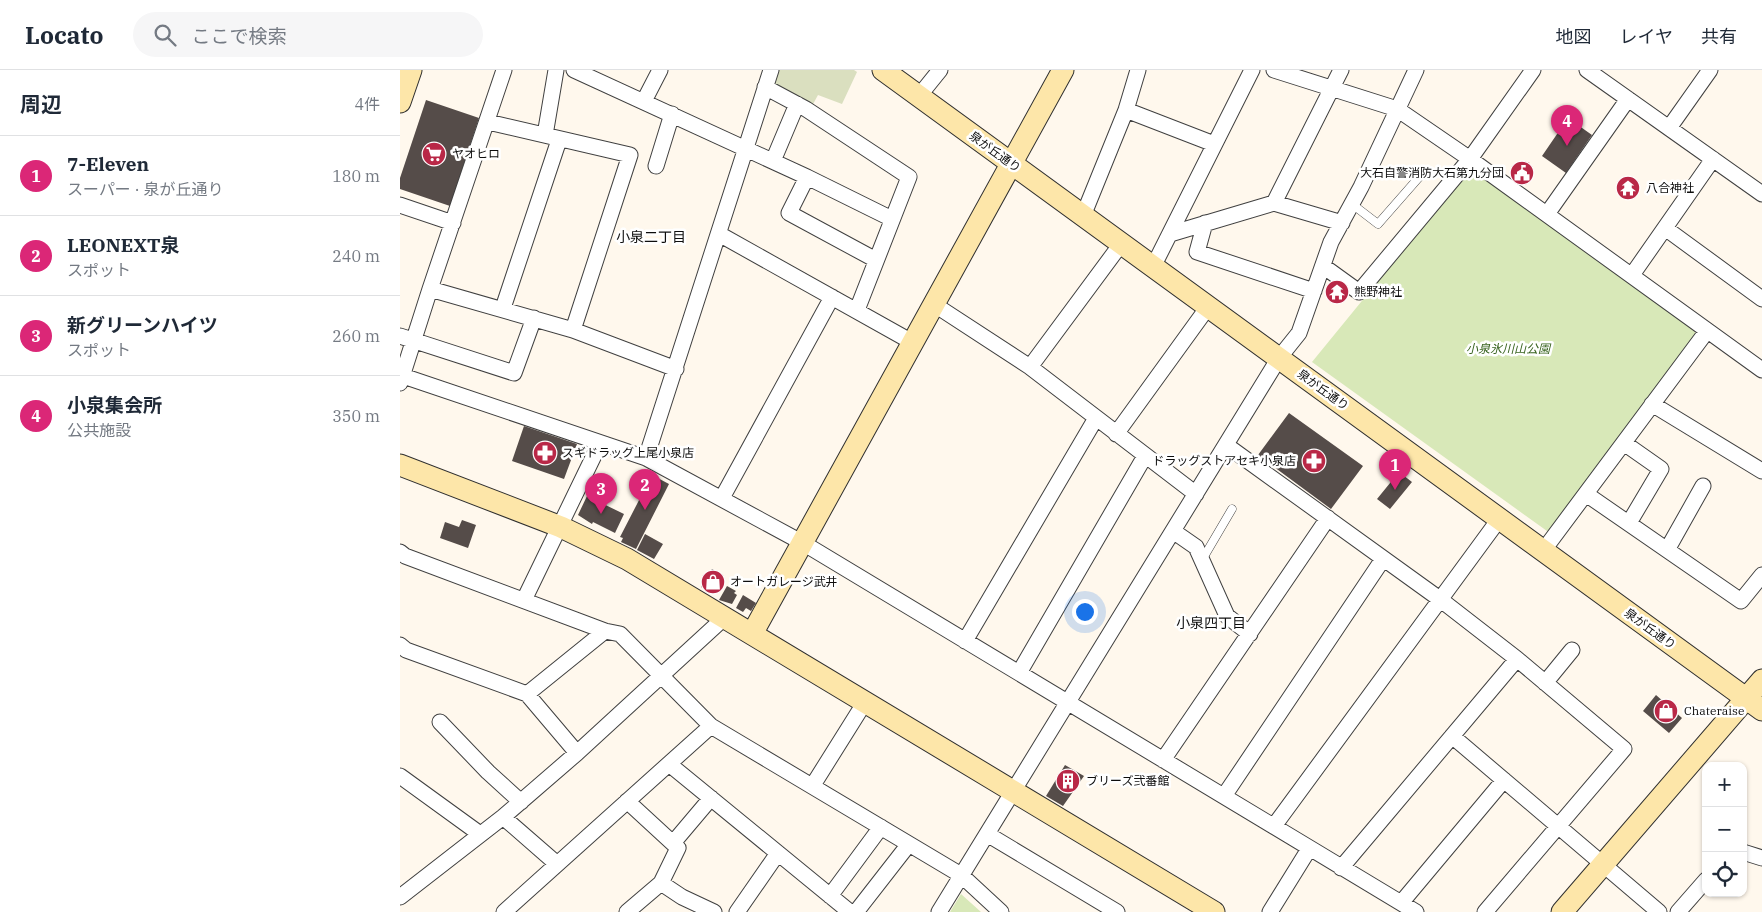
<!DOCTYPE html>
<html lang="ja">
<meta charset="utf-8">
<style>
:root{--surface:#fff;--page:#f6f6f7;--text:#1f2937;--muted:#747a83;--line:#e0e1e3;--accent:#db2777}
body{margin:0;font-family:"IBM Plex Serif","Noto Sans JP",serif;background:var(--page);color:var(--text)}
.controls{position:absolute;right:15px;bottom:15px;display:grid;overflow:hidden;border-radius:10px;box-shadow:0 1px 4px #0004}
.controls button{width:45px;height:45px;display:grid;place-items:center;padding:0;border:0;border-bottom:1px solid var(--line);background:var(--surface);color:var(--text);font:25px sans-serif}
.you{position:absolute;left:684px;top:541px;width:18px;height:18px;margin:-12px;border:4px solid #fff;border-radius:50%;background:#1a73e8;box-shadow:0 0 0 8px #1a73e833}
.badge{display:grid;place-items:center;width:32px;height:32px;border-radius:50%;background:var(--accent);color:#fff;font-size:16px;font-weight:700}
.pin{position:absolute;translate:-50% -41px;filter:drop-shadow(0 1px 2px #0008)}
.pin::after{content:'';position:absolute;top:26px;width:18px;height:15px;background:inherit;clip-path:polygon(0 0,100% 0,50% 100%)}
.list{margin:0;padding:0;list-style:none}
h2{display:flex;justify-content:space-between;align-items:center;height:65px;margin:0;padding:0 20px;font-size:21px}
h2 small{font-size:16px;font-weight:400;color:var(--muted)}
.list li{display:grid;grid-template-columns:32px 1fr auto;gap:15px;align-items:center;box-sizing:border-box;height:80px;padding:0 20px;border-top:1px solid var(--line)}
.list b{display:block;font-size:19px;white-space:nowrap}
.list p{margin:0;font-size:16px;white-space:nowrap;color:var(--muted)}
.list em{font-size:16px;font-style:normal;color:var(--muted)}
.icon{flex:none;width:28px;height:28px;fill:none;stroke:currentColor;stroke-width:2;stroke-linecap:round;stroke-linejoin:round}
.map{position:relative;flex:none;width:1362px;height:842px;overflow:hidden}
header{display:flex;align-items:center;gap:30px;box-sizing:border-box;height:70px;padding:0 25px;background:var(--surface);border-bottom:1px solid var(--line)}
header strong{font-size:24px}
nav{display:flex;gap:28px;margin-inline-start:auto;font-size:18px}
.search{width:350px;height:45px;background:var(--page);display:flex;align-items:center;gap:12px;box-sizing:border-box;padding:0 18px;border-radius:28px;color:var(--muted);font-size:19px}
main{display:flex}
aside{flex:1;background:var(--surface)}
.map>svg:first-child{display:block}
.green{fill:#d8e8b8}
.cemetery{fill:#dadfbf}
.building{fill:#554c49}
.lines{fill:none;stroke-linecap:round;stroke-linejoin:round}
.lane-casing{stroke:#404040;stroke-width:9}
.street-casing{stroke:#404040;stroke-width:17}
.secondary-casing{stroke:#2f2f2f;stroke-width:23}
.lane{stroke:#fff;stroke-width:8}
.street{stroke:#fff;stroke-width:15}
.secondary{stroke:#fde6a9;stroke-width:21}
.labels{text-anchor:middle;stroke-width:5;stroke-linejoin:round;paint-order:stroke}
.street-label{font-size:12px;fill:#0d0d0d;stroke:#fff}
.poi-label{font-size:12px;fill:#0d0d0d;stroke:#fff;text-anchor:start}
.park-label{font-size:12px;font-style:italic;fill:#38631f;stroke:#fff}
.neighbourhood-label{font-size:14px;fill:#0d0d0d;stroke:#fff}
</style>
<header>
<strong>Locato</strong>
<div class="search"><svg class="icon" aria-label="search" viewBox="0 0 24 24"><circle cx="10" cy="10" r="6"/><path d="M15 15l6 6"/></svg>ここで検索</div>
<nav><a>地図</a><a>レイヤ</a><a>共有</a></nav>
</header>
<main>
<aside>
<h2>周辺<small>4件</small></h2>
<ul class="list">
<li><span class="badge">1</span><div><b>7-Eleven</b><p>スーパー · 泉が丘通り</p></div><em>180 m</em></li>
<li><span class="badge">2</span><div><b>LEONEXT泉</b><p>スポット</p></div><em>240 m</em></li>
<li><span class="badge">3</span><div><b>新グリーンハイツ</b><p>スポット</p></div><em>260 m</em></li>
<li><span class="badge">4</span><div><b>小泉集会所</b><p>公共施設</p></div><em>350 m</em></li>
</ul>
</aside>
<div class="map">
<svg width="1362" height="842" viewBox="0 0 1362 842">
<rect width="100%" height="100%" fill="#fff8ed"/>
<path class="green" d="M1074,100l220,158 2,7 -144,195 -5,1 -235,-169 156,-191z
M561,824l20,18h-31z"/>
<path class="cemetery" d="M377,0h77l3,2 -15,32 -24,-9 -6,11 -38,-19z"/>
<path class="building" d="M26,30l53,18 -29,88 -50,-17v-11z
M1168,48l24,17 -26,38 -24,-17z
M1123,93l7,4 -10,16 -7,-5z
M889,343l74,53 -32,43 -73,-54z
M124,356l53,18 -13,35 -52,-18z
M999,402l13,10 -22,27 -13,-10z
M252,405l17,9 -33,65 -15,-7 2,-4 -3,-1z
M187,426l37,18 -9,19 -22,-11 -1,2 -14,-9z
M62,450l14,5 -8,23 -28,-10 5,-16 14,5z
M245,464l18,10 -9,15 -17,-9z
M312,499l11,6 -11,18 -11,-6z
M327,516l9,5 -2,2 3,2 -5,9 -13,-4z
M343,525l13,8 -5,8 -5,-3 -3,4 -7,-4z
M1256,625l26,23 -13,15 -26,-22z
M665,695l19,11 -21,30 -17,-10z"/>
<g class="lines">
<g class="lane-casing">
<path id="lane" d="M952,134l26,20 43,-49
M802,490l30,-51"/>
</g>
<g class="street-casing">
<path id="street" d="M174,0l233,107
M874,0l123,39 73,50 292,211
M1187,0l175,124
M365,17l41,22 103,68 -52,133
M519,26l21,-26
M244,31l16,-31
M726,40l88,34
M88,52l142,33 -57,175
M1269,58l41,-58
M145,65l11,-65
M373,91l24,-57
M256,96l16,-52
M874,133l67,-133
M0,135l53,18
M1147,144l81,-115
M683,146l43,-106 12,-40
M805,153l-8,29 117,39
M1265,158l97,71
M319,164l193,108
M770,164l104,-31 68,20
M476,190l-87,-47 18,-36 85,42
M923,196l36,26 111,-133 63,-89
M753,197l99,-197
M1232,205l81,-116
M30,219l143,41 103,39
M535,235l95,62 166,127
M103,238l56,-168
M0,266l114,37 20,-55
M630,297l91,-123
M3,306l243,82 157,85 613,369
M0,313l30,-94 74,-219
M1252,334l110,67
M716,364l92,-127
M1224,373l37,26 -32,54
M826,375l215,155 76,59 107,90 -139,163
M246,388l125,-388
M1186,424l155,107 21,-26
M322,428l110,-201
M773,461l23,16 31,69 23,18
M1267,480l36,-64
M1143,481l164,-220
M0,482l5,4 200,75 15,3 91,92 250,149 40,37
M124,530l76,-157
M565,571l131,-223
M0,575l6,5 121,44 50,59
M619,603l126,-217
M1145,613l27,-33
M127,624l78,-63
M40,652l48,50 33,30
M1052,666l207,176
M763,690l165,-242
M269,694l181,148
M0,706l80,58
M413,715l52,-83
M824,726l159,-237
M103,747l54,47
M874,756l226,-308
M587,764l130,78
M273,773l38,-45
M1343,782l19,6
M941,798l176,-209
M261,813l21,14 32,15
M430,826l51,-69
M0,827l103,-80 74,-64 147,-135
M1001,833l103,-123
M104,842l207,-186
M227,842l34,-29 17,-35 -51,-47
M337,842l41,-59
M456,842l53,-68
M539,842l340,-554 20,-25 32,-91 30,-55 55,-117
M870,842l39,-63
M1278,842l28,-32"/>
</g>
<g class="secondary-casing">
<path id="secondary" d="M483,0l879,640
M0,32l11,-32
M0,395l161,62 66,32 587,353
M352,564l311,-564
M1162,842l200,-232"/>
</g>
<use href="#lane" class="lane"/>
<use href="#street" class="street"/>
<use href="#secondary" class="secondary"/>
</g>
<defs>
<g id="supermarket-disc" transform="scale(1.25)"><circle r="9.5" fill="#b92847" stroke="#fff"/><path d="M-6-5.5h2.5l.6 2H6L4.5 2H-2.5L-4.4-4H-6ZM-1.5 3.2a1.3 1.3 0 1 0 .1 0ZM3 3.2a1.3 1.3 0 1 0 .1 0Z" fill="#fff"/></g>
<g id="civic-disc" transform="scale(1.25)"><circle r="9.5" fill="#b92847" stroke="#fff"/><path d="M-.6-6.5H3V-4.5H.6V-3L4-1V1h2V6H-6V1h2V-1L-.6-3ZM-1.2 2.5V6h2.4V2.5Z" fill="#fff"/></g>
<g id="temple-disc" transform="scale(1.25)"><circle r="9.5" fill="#b92847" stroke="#fff"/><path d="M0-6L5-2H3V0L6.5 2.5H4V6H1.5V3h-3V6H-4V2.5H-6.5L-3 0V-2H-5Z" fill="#fff"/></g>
<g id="pharmacy-disc" transform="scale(1.25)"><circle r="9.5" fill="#b92847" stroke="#fff"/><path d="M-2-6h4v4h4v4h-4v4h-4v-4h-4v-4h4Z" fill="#fff"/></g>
<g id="shop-disc" transform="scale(1.25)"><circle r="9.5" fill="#b92847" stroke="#fff"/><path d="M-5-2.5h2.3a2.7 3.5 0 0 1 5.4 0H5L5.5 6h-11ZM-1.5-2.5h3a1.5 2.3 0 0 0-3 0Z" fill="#fff"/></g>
<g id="building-disc" transform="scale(1.25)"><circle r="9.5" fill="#b92847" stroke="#fff"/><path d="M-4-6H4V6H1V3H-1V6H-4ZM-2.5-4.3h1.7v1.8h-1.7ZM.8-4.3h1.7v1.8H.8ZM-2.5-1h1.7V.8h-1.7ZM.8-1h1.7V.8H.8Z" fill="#fff"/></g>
</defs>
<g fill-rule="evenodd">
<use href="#supermarket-disc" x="34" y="84"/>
<use href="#civic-disc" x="1122" y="103"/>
<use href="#temple-disc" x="1228" y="118"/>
<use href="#temple-disc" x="937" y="222"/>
<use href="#pharmacy-disc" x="145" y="383"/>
<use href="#pharmacy-disc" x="914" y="391"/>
<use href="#shop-disc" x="313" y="512"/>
<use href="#shop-disc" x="1266" y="641"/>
<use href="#building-disc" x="668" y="711"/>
</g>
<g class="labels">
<g class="street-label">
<text transform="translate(595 82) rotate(36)" y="4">泉が丘通り</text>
<text transform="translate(923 320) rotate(36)" y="4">泉が丘通り</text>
<text transform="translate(1250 559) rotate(36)" y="4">泉が丘通り</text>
</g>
<g class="poi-label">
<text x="52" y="88">ヤオヒロ</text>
<text x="1104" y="107" text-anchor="end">大石自警消防大石第九分団</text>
<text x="1246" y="122">八合神社</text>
<text x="954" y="226">熊野神社</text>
<text x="162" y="387">スギドラッグ上尾小泉店</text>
<text x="896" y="395" text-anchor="end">ドラッグストアセキ小泉店</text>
<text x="330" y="516">オートガレージ武井</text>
<text x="1284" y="645">Chateraise</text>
<text x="686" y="715">ブリーズ弐番館</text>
</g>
<g class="park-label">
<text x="1108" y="283">小泉氷川山公園</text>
</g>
<g class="neighbourhood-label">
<text x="251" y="172">小泉二丁目</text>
<text x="811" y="558">小泉四丁目</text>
</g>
</g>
</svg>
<div class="controls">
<button>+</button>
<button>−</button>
<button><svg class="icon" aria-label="locate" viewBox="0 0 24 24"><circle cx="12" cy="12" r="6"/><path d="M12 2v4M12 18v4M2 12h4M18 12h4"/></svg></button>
</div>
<div class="you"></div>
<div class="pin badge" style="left:995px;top:420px">1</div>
<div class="pin badge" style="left:245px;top:440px">2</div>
<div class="pin badge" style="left:201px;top:444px">3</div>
<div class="pin badge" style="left:1167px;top:76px">4</div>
</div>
</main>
